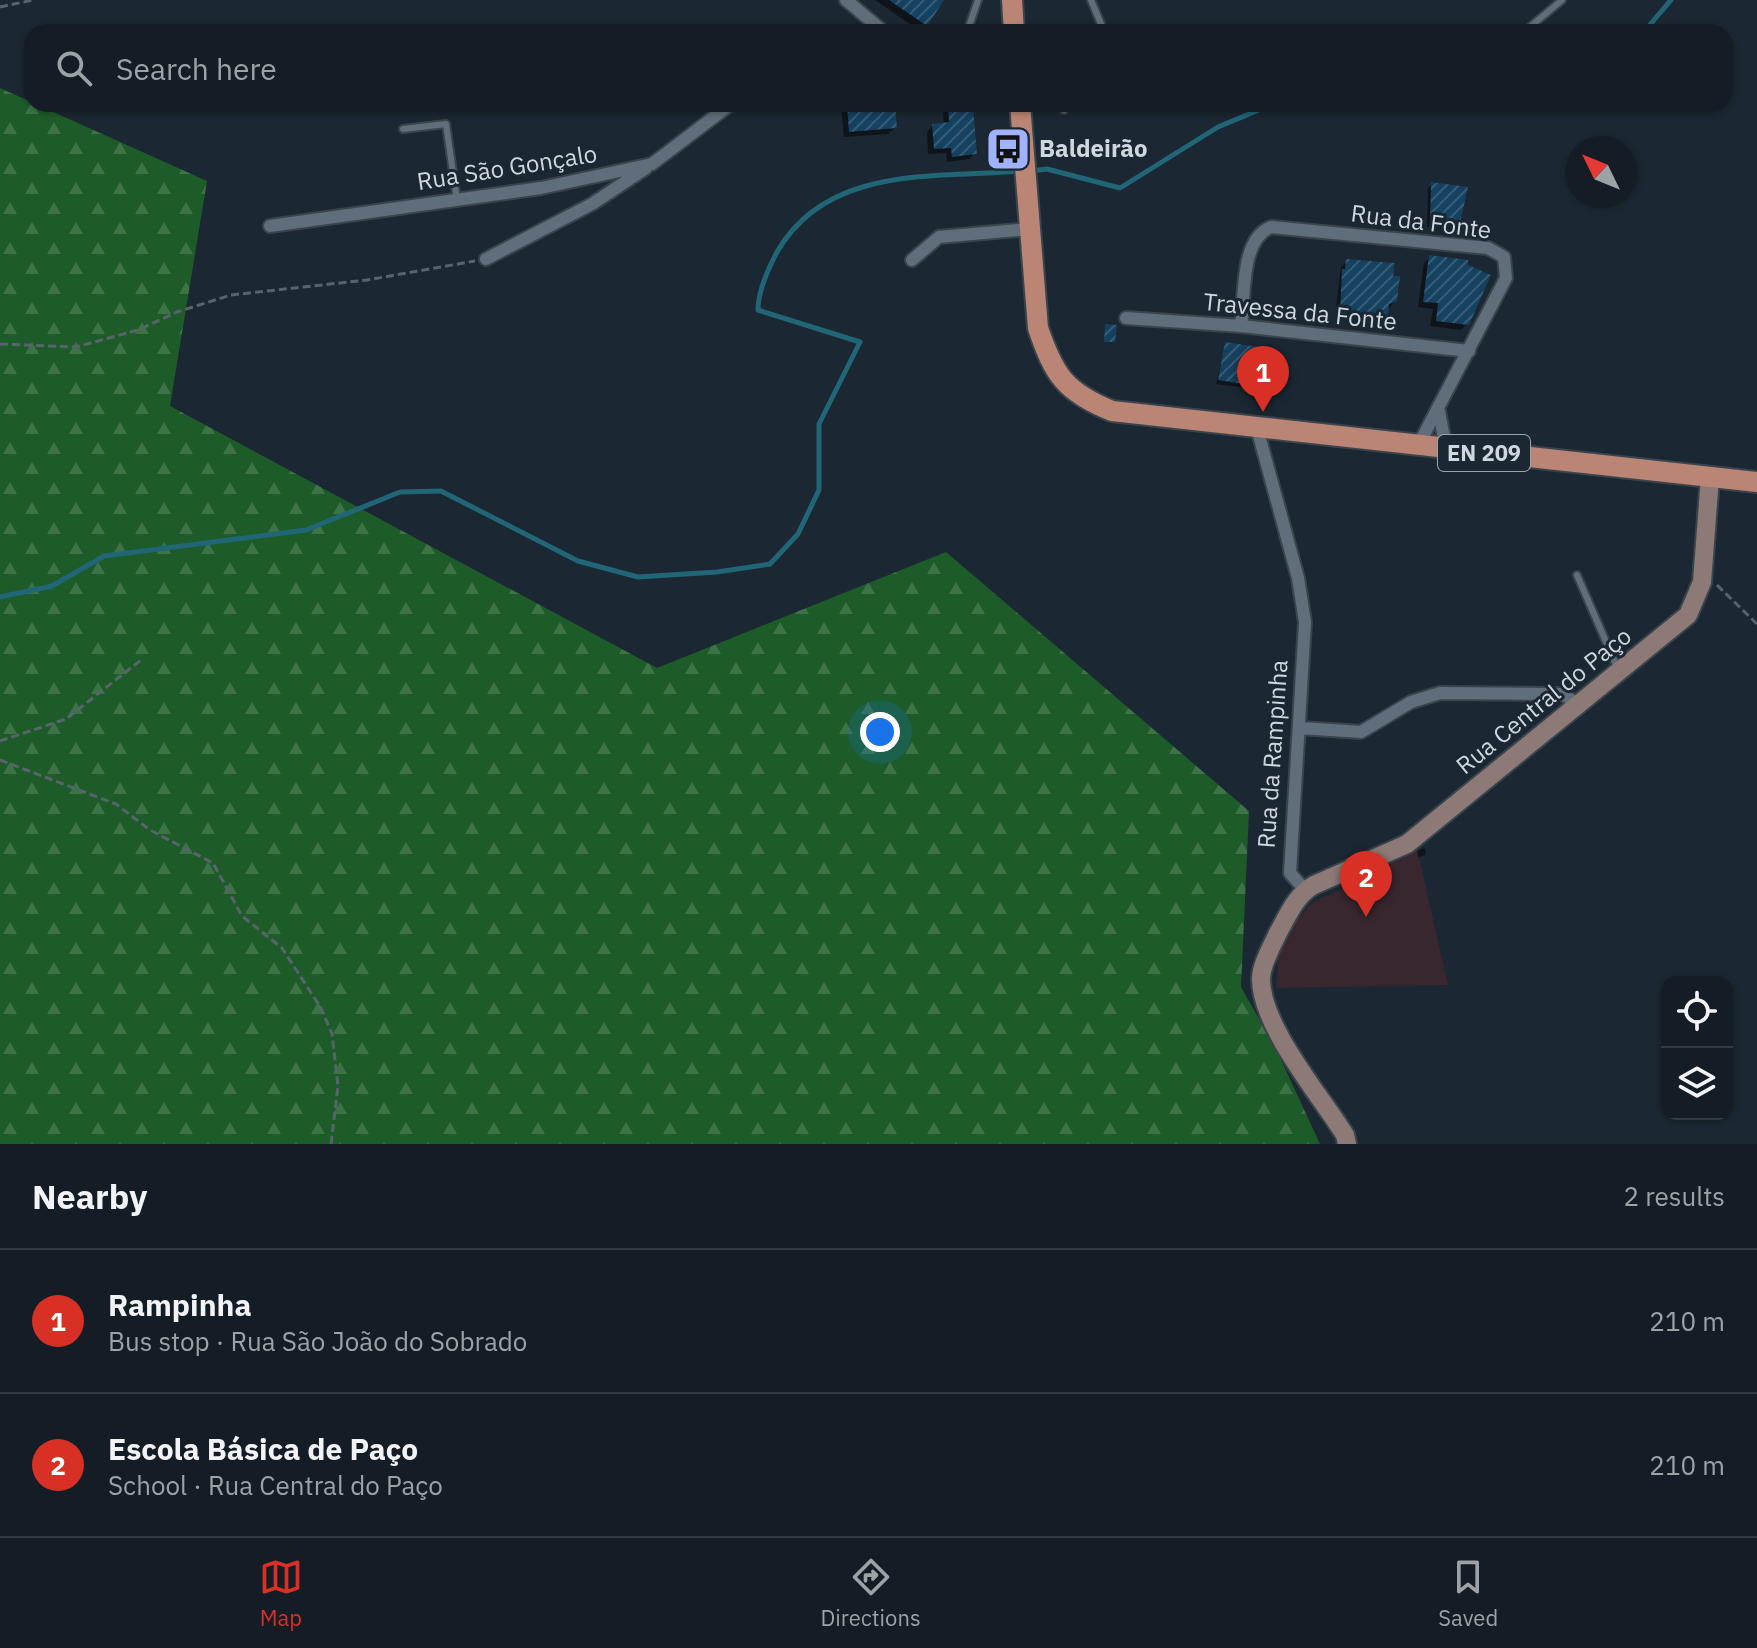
<!DOCTYPE html>
<meta charset="utf-8">
<style>
:root{--surface:#141d26;--page:#1d262e;--text:#f1f3f6;--muted:#9da2a7;--line:#333b43;--accent:#d93025}
body{margin:0;font-family:"IBM Plex Sans",sans-serif;background:var(--page);color:var(--text)}
.controls{position:absolute;right:24px;bottom:24px;display:grid;overflow:hidden;border-radius:16px;box-shadow:0 2px 6px #0004}
.controls button{width:72px;height:72px;display:grid;place-items:center;padding:0;border:0;border-bottom:2px solid var(--line);background:var(--surface);color:var(--text);font:40px sans-serif}
.compass{position:absolute;left:1565px;top:136px;width:72px;height:72px;border-radius:50%;background:var(--surface);box-shadow:0 2px 6px #0004;rotate:313deg}
.you{position:absolute;left:880px;top:732px;width:28px;height:28px;margin:-20px;border:6px solid #fff;border-radius:50%;background:#1a73e8;box-shadow:0 0 0 12px #1a73e833}
.badge{display:grid;place-items:center;width:52px;height:52px;border-radius:50%;background:var(--accent);color:#fff;font-size:26px;font-weight:700}
.pin{position:absolute;translate:-50% -66px;filter:drop-shadow(0 2px 4px #0008)}
.pin::after{content:'';position:absolute;top:42px;width:28px;height:24px;background:inherit;clip-path:polygon(0 0,100% 0,50% 100%)}
.list{margin:0;padding:0;list-style:none}
h2{display:flex;justify-content:space-between;align-items:center;height:104px;margin:0;padding:0 32px;font-size:34px}
h2 small{font-size:26px;font-weight:400;color:var(--muted)}
.list li{display:grid;grid-template-columns:52px 1fr auto;gap:24px;align-items:center;box-sizing:border-box;height:144px;padding:0 32px;border-top:2px solid var(--line)}
.list b{display:block;font-size:30px;white-space:nowrap}
.list p{margin:0;font-size:26px;white-space:nowrap;color:var(--muted)}
.list em{font-size:26px;font-style:normal;color:var(--muted)}
.icon{flex:none;width:44px;height:44px;fill:none;stroke:currentColor;stroke-width:2;stroke-linecap:round;stroke-linejoin:round}
.map{position:relative;flex:none;width:1757px;height:1144px;overflow:hidden}
.search{position:absolute;background:var(--surface);box-shadow:0 2px 6px #0004;left:24px;right:24px;top:24px;height:88px;display:flex;align-items:center;gap:20px;box-sizing:border-box;padding:0 28px;border-radius:24px;color:var(--muted);font-size:30px}
.sheet{height:392px;background:var(--surface)}
nav{display:flex;justify-content:space-around;align-items:center;box-sizing:border-box;height:112px;border-top:2px solid var(--line);background:var(--surface);font-size:22px;color:var(--muted)}
nav a{display:grid;justify-items:center;gap:4px}
nav .on{color:var(--accent)}
.map>svg:first-child{display:block}
.education{fill:#392730}
.forest{fill:url(#forest-firs)}
.shadow{fill:#0007}
.lines{fill:none;stroke-linecap:round;stroke-linejoin:round}
.stream{stroke:#206676;stroke-width:5}
.building{fill:url(#building-hatch)}
.lane-casing{stroke:#3a444c;stroke-width:10}
.street-casing{stroke:#3a444c;stroke-width:16}
.secondary-casing{stroke:#3a444c;stroke-width:22}
.primary-casing{stroke:#3a444c;stroke-width:24}
.path{stroke:#58636d;stroke-width:3;stroke-dasharray:8 4;stroke-linecap:butt}
.lane{stroke:#5f6e7a;stroke-width:6}
.street{stroke:#5f6e7a;stroke-width:12}
.secondary{stroke:#8d7a77;stroke-width:18}
.primary{stroke:#bb8575;stroke-width:20}
.labels{text-anchor:middle;stroke-width:6;stroke-linejoin:round;paint-order:stroke}
.shield{fill:#1b2732;stroke:#9aa3ab;stroke-width:2}
.shield-label{font-size:22px;font-weight:bold;fill:#d0d8df}
.poi-label{font-size:24px;font-weight:bold;fill:#d0d8df;stroke:#1b2732;text-anchor:start}
.street-label{font-size:24px;fill:#d0d8df;stroke:#1b2732}
</style>
<div class="map">
<svg width="1757" height="1144" viewBox="0 0 1757 1144">
<defs>
<pattern id="forest-firs" width="22" height="20" patternUnits="userSpaceOnUse" patternTransform="scale(2)"><rect width="22" height="20" fill="#1d5c28"/><path d="M5 1l3.5 6h-7zM16 11l3.5 6h-7z" fill="#3d7347"/></pattern>
<pattern id="building-hatch" width="6" height="6" patternUnits="userSpaceOnUse" patternTransform="scale(2)"><rect width="6" height="6" fill="#154160"/><path d="M-1 1l2-2M0 6l6-6M5 7l2-2" fill="none" stroke="#365c76"/></pattern>
</defs>
<rect width="100%" height="100%" fill="#1b2732"/>
<path class="education" d="M1417,848l31,137 -172,3 2,-30 11,-27 22,-28 79,-36 1,-6z"/>
<path class="forest" d="M0,88l207,93 -37,225 487,262 289,-116 303,259 -8,176 35,62 44,95h-1320z"/>
<path class="shadow" d="M875,0h67l-22,31z
M846,104h47l2,24 -7,6 -44,3 -3,-29z
M961,105l14,48 -6,6 -22,3 -1,-9 -18,1 -1,-22 6,-6 11,-1 -1,-13 6,-6z
M1432,185l25,42 -3,3 -27,-3 1,-39z
M1430,257l36,9 1,58 -6,6 -31,-4 3,-17 -15,-2 6,-44z
M1347,261l44,16 4,23 -15,21 -45,-5 6,-49z
M1226,344l34,42 -4,3 -40,-5z
M1425,848l1,7 -8,2 -1,-6z"/>
<g class="lines">
<path class="stream" d="M1637,32l11,-5 23,-27
M1031,171l16,-2 73,19 98,-61 55,-23
M0,597l52,-11 52,-30 202,-26 94,-38 41,-1 137,70 60,16 79,-5 53,-8 28,-30 21,-44v-66l41,-82 -102,-32c0,-20 10,-41 19,-58 50,-87 157,-74 244,-81"/>
</g>
<path class="building" d="M889,0h55l-17,26z
M847,104h48l2,24 -48,4z
M948,104l25,3 4,47 -25,3 -1,-9 -17,1 -2,-25 17,-2z
M1431,182l37,5 -9,41 -29,-4z
M1429,255l39,5v5l23,10 -22,50 -33,-4 2,-18 -15,-1z
M1346,259l49,4 -2,13h7l-3,25 -8,3 -1,12 -48,-5 2,-42h3z
M1105,324l12,1 -2,17h-11z
M1225,342l41,6 -4,39 -44,-7z"/>
<g class="lines">
<g class="lane-casing">
<path id="lane" d="M1091,0l10,24 -3,8
M967,32l11,-32
M1524,32l38,-32
M1064,110l2,-6
M403,129l43,-5 11,76
M1577,575l40,92"/>
</g>
<g class="street-casing">
<path id="street" d="M846,0l38,32
M270,226l271,-38 111,-24 79,-60
M486,259l106,-55 54,-36
M912,260l27,-23 91,-8
M1126,318l115,8 228,25
M1241,326c4,-29 -1,-87 30,-99l217,21 16,9 2,21 -88,168
M1439,411l7,38
M1257,428l41,150 7,44 -15,251 15,17
M1300,728l61,4 50,-30 29,-9 122,1 16,10"/>
</g>
<g class="secondary-casing">
<path id="secondary" d="M1347,1144l-2,-9c-25,-40 -84,-109 -84,-156 0,-14 11,-33 17,-46 10,-18 18,-38 36,-48l93,-41 281,-229 14,-33 8,-105"/>
</g>
<g class="primary-casing">
<path id="primary" d="M1012,0l2,32
M1020,104l18,224c16,47 27,64 74,83l645,71"/>
</g>
<path class="path" d="M0,7l33,-7
M0,344l76,3 62,-17 39,-18 54,-17 136,-15 108,-19
M1717,585l40,39
M0,741l66,-22 75,-59
M0,760l116,44 34,26 63,33 29,53 40,32 39,60 11,26 6,52 -7,58"/>
<use href="#lane" class="lane"/>
<use href="#street" class="street"/>
<use href="#secondary" class="secondary"/>
<use href="#primary" class="primary"/>
</g>
<defs>
<g id="bus-square" transform="scale(2.3)"><rect x="-9" y="-9" width="18" height="18" rx="4" fill="#a1b2fd" stroke="#1b2732"/><path d="M-5-6H5V4H4V6H2V4H-2V6H-4V4H-5ZM-3.5-4V0h7V-4ZM-3.5 1.2v1.5H-2V1.2ZM2 1.2v1.5H3.5V1.2Z" fill="#111"/></g>
</defs>
<g fill-rule="evenodd">
<use href="#bus-square" x="1008" y="149"/>
</g>
<g class="labels">
<rect class="shield" x="1438" y="435" width="92" height="36" rx="6"/>
<g class="shield-label">
<text x="1484" y="461">EN 209</text>
</g>
<g class="poi-label">
<text x="1039" y="157">Baldeirão</text>
</g>
<g class="street-label">
<text transform="translate(507 168) rotate(-9)" y="8">Rua São Gonçalo</text>
<text transform="translate(1421 222) rotate(7)" y="8">Rua da Fonte</text>
<text transform="translate(1300 312) rotate(6)" y="8">Travessa da Fonte</text>
<text transform="translate(1544 701) rotate(-39)" y="8">Rua Central do Paço</text>
<text transform="translate(1273 754) rotate(-86)" y="8">Rua da Rampinha</text>
</g>
</g>
</svg>
<div class="controls">
<button><svg class="icon" aria-label="locate" viewBox="0 0 24 24"><circle cx="12" cy="12" r="6"/><path d="M12 2v4M12 18v4M2 12h4M18 12h4"/></svg></button>
<button><svg class="icon" aria-label="layers" viewBox="0 0 24 24"><path d="M12 4l9 5-9 5-9-5zM3 14l9 5 9-5"/></svg></button>
</div>
<svg class="compass" viewBox="-18 -18 36 36"><path d="M0-13l5 13h-10z" fill="#e53935"/><path d="M0 13l5-13h-10z" fill="#9da2a7"/></svg>
<div class="you"></div>
<div class="pin badge" style="left:1263px;top:412px">1</div>
<div class="pin badge" style="left:1366px;top:917px">2</div>
<div class="search"><svg class="icon" aria-label="search" viewBox="0 0 24 24"><circle cx="10" cy="10" r="6"/><path d="M15 15l6 6"/></svg>Search here</div>
</div>
<section class="sheet">
<h2>Nearby<small>2 results</small></h2>
<ul class="list">
<li><span class="badge">1</span><div><b>Rampinha</b><p>Bus stop · Rua São João do Sobrado</p></div><em>210 m</em></li>
<li><span class="badge">2</span><div><b>Escola Básica de Paço</b><p>School · Rua Central do Paço</p></div><em>210 m</em></li>
</ul>
</section>
<nav>
<a class="on"><svg class="icon" aria-label="map" viewBox="0 0 24 24"><path d="M3 6l6-2 6 2 6-2v14l-6 2-6-2-6 2zM9 4v14M15 6v14"/></svg>Map</a>
<a><svg class="icon" aria-label="directions" viewBox="0 0 24 24"><path d="M12 3l9 9-9 9-9-9zM9 14v-3h6M13 9l2 2-2 2"/></svg>Directions</a>
<a><svg class="icon" aria-label="saved" viewBox="0 0 24 24"><path d="M7 4h10v16l-5-4-5 4z"/></svg>Saved</a>
</nav>
